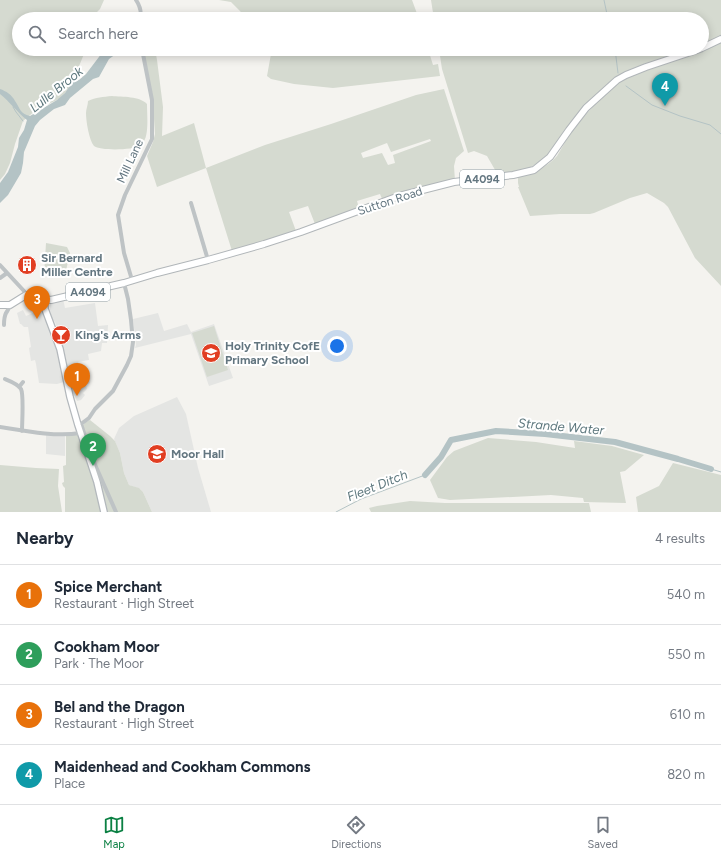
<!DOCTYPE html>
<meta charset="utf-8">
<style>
:root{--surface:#fff;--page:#f6f6f7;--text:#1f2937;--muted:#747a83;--line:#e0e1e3;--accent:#0b8043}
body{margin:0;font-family:Figtree,sans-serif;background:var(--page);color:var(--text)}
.you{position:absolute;left:337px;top:346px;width:14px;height:14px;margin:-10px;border:3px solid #fff;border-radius:50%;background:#1a73e8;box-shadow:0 0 0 6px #1a73e833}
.badge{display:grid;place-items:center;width:26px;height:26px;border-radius:50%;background:var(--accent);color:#fff;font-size:13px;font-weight:700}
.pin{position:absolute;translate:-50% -33px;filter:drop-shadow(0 1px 2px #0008)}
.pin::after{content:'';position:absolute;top:21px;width:14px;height:12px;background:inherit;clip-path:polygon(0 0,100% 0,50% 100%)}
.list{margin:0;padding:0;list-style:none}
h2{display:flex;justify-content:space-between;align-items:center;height:52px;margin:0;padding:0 16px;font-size:17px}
h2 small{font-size:13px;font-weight:400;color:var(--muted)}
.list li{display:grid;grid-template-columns:26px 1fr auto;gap:12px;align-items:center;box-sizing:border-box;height:60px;padding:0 16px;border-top:1px solid var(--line)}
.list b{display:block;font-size:15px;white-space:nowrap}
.list p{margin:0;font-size:13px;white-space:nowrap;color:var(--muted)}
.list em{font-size:13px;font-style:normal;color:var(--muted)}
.icon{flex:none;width:22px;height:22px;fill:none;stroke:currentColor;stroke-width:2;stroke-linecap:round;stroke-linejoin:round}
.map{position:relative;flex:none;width:721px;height:512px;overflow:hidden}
.search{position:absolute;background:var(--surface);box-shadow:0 2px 10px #0003;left:12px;right:12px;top:12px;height:44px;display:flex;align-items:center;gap:10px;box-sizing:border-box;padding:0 14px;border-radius:22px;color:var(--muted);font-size:15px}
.sheet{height:292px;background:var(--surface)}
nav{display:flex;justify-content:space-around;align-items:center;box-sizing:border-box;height:56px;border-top:1px solid var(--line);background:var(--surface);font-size:11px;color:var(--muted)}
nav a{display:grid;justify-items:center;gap:2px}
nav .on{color:var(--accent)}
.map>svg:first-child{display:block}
.built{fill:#e4e5e3}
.green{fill:#d5dad0;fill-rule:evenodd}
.water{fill:#b4c3c5}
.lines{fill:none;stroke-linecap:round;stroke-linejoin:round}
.stream{stroke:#b4c3c5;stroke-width:1}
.river{stroke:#b4c3c5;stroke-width:6}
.secondary-casing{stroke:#b3b8bc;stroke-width:8}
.primary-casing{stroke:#b1b6b9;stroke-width:8}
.street{stroke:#bec3c5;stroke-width:4}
.secondary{stroke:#fff;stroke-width:5.5}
.primary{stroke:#fff;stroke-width:6}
.labels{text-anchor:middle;stroke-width:4;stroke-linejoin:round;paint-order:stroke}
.shield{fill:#fff;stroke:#929fa6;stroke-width:1}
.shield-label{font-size:11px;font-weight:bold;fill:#637680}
.street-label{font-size:12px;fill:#637680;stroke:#fff}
.poi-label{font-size:12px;font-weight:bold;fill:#637680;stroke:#fff;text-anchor:start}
.water-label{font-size:13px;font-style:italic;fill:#5e787e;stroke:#fff}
</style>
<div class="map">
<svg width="721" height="512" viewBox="0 0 721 512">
<rect width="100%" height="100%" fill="#f4f3ef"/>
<path class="built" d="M63,299l2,9 30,-5 3,23 10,-1 -1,18h-5l-1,8 -13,3 1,6 -11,2 5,13 3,-1 2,2 2,7 -4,2 1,4 -4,4 2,2 -4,5 -4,1 -4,-8 -10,-47 -8,-24 -3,-3 -2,-9v-8z
M42,309l9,18 7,22 6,33 -7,2 -18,-1 -3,-19 -1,-4 -4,1 -2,-13 2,-1 -3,-20h-4l-3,-3h-1l-3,-11 6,-3 3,6z
M158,313l6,18 23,-7 4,8 23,-8 19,54 -24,8 -18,-52 -56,14 1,-3 -3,-26z
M177,397l9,17 12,54 13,44h-59l-9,-20 -3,-3 -11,-4 -5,-12 -4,-20 -6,-14 5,-11 15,-12z
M46,435l19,1v20l-19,-2z"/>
<path class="green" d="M0,0h104l-4,9 -9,9v1h-72v30h67l-13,32 -8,12 -6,6 -23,11 -13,11 -8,23 -5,19 -5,11 -5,6z
M219,0h193l7,19h-173l-6,-8 -9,-9z
M431,0h290v286l-26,-28 -27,-51 -4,-4 -17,-10 -17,5 -36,15 -4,1h-30l-30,2 -12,-29h1l-1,-4v-7c16,-4 28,-8 39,-20l17,-29 25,-27 -16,7 -34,49 -9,6 -13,7 -15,4 -14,2 -11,-19 -13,-5 -6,2 -26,-84 -3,-20h263v-30h-122l2,-4 -18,-3 1,7h-131z
M143,49h12l2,11 6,47 -1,29 32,-13 12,45 59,-23 66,-21 85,-29 28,-6 20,62 -8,7 -2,8 1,15 -73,18 -2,-5 -23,7 2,7 -44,16 -7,-18 -19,6 7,19 -64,20 -26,-83 -49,19 -10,-31 6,-14 2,-8 -1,-15zM430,139l1,2 -38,14 2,8 -7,2 -6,-12 -19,5 -2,-5 26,-10 4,9z
M270,49h158l5,16 5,-1 2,12 -107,12 -39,-4 -23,-5 -4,-3 4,-22z
M112,96c10,1 28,0 35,8 0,10 2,29 -3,37 -1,2 -2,4 -4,5 -7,4 -40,5 -46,0 -5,-6 -8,-25 -8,-33 0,-4 2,-8 2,-12 8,-4 15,-4 24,-5z
M46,243l21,4 3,6 -5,22 -10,-1v2h-11z
M214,326l14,44 -21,7 -15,-44z
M90,420l20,16 5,5 5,12 4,20 5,12 10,3 4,4 9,20h-87v-24l-2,-2 -1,-3 2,-1 -1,-16 3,-1v-29l11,-2c3,-5 7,-12 13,-14z
M488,438l48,4 39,6 -1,-7 38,5 32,9 -19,16 -5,1 6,31 -42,-1 -1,-4 -32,-3 -101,5 -12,-2 -8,-18 17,-23 7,-6z
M673,463l48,12v37h-83l-2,-15 23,-11z
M0,465l36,3 23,1 -1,17 4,26h-62z
M410,501l35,2h144l2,9h-220l-2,-4 8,-2z"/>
<path class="water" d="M105,49h18l-14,10 -10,18 -6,2 -23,19 -5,7 -11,4 -14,11 -5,6 -11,26 -1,11 -2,10 -13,22 -8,8v-20l8,-11 10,-25 1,-9 5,-8 3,-10c-10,-8 -17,-18 -27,-26v-5c6,2 12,6 15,12 5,7 5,13 15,15l27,-16 8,-7 8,-12 6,-1 7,-6z"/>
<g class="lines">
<path class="stream" d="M604,0l4,19
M615,49l3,24
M626,86l26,19 28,11 30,9 11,9
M13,107l3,5 7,9
M711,469l10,3
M336,512l25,-13 64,-24"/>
<path class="river" d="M425,475l16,-18 10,-17 45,-9 49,3 70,8 63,17 33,10"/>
<g class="secondary-casing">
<path id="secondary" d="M44,299l1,10 15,40 10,48 8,28 19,57 7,30"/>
</g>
<g class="primary-casing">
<path id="primary" d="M702,48l19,-9
M0,305h10l16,-10h6l12,4 7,1 73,-17 33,-10 51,-13 56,-16 37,-12 98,-36 55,-14 59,-7 21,-5 16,-13 19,-27 17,-22 31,-28 9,-5 20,-8 54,-18"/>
</g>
<path class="street" d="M136,0c4,6 6,12 4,19
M191,203l17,57
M0,265l24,26 2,4
M0,278l7,-5
M132,280l-8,-27 -6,-38 7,-20 27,-56v-39l-10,-51
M4,325c0,-4 0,-8 2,-12 2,-3 3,-4 4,-8
M5,379c5,2 13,5 16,10 3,6 1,34 1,42
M19,387l4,-5
M81,424l12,36 23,52
M78,425l3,-1 8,-6 6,-9 18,-18 14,-26 4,-9 2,-14 -2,-22 -3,-21 -4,-16
M0,427c25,4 56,10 80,6"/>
<use href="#secondary" class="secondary"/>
<use href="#primary" class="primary"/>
</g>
<defs>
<g id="building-disc" transform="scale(1)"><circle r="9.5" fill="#e13e22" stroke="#fff"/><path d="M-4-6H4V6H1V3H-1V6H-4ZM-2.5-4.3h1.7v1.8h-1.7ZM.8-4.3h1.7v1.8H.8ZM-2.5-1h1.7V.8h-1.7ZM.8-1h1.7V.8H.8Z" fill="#fff"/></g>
<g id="bar-disc" transform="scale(1)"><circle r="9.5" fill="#e13e22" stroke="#fff"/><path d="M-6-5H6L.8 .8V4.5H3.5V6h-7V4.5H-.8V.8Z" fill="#fff"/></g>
<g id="school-disc" transform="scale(1)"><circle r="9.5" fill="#e13e22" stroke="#fff"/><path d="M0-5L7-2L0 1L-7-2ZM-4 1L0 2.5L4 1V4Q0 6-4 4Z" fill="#fff"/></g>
<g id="university-disc" transform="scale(1)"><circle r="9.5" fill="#e13e22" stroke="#fff"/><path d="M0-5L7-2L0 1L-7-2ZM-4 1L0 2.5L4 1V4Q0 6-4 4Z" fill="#fff"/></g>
</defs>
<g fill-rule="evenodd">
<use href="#building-disc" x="27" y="265"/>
<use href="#bar-disc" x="61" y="335"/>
<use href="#school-disc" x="211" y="353"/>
<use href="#university-disc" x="157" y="454"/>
</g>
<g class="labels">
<g class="shield">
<rect x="460" y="170" width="44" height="18" rx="3"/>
<rect x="66" y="283" width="44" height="18" rx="3"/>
</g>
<g class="shield-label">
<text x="482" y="183">A4094</text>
<text x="88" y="296">A4094</text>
</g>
<g class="street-label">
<text transform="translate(130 161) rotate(-65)" y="4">Mill Lane</text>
<text transform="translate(390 201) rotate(-18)" y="4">Sutton Road</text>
</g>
<g class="poi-label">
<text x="41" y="262">Sir Bernard<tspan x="41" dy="14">Miller Centre</tspan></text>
<text x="75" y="339">King's Arms</text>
<text x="225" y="350">Holy Trinity CofE<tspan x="225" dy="14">Primary School</tspan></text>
<text x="171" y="458">Moor Hall</text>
</g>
<g class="water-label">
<text transform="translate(56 89) rotate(-39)" y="5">Lulle Brook</text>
<text transform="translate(561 426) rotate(5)" y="5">Strande Water</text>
<text transform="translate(377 485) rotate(-22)" y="5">Fleet Ditch</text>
</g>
</g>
</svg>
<div class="you"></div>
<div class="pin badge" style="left:77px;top:396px;background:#e8710a">1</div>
<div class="pin badge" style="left:93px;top:466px;background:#2e9e5b">2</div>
<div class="pin badge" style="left:37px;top:319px;background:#e8710a">3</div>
<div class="pin badge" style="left:665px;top:106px;background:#0f9aa8">4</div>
<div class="search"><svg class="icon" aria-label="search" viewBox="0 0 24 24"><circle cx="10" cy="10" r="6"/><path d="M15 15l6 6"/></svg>Search here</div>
</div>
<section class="sheet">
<h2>Nearby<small>4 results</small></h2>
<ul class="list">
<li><span class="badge" style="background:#e8710a">1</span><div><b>Spice Merchant</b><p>Restaurant · High Street</p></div><em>540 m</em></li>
<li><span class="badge" style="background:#2e9e5b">2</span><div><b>Cookham Moor</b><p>Park · The Moor</p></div><em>550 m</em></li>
<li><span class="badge" style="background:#e8710a">3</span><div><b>Bel and the Dragon</b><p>Restaurant · High Street</p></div><em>610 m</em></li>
<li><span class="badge" style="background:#0f9aa8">4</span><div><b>Maidenhead and Cookham Commons</b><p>Place</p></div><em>820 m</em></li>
</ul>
</section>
<nav>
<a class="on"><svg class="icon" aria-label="map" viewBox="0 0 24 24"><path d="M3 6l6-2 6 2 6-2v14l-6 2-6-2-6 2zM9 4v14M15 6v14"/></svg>Map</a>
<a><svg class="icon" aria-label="directions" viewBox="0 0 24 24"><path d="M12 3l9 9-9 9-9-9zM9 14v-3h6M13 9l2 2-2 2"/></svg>Directions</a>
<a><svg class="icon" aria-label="saved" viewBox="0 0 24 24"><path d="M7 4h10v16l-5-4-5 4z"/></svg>Saved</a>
</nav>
